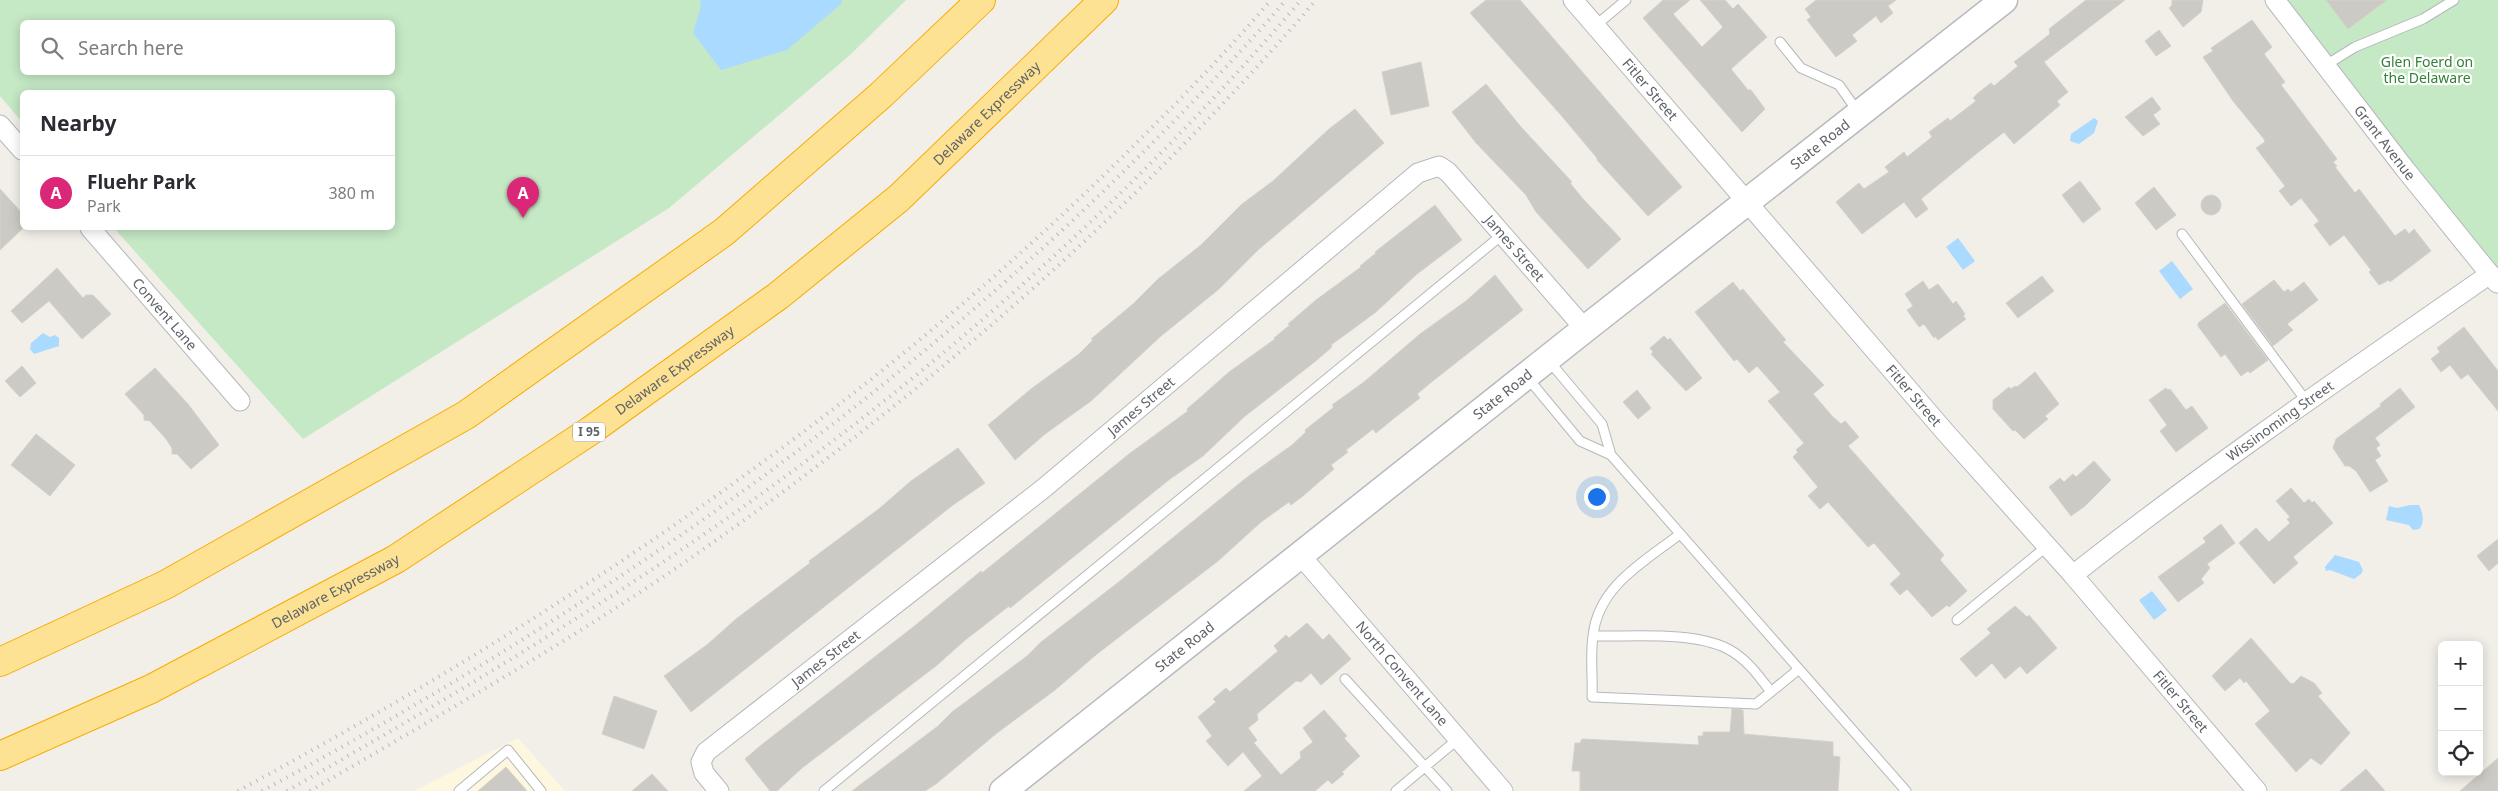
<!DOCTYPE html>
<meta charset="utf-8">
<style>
:root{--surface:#fff;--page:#f2f2f3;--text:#2b2b33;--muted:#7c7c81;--line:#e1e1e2;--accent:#db2777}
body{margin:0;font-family:"Noto Sans",sans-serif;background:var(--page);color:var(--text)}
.controls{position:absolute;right:15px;bottom:15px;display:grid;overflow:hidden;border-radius:8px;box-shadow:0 2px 12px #0003}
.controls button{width:45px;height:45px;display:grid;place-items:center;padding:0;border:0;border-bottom:1px solid var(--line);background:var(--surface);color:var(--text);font:25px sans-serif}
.you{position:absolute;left:1596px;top:496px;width:18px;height:18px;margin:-12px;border:4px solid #fff;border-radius:50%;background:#1a73e8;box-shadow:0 0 0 8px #1a73e833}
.badge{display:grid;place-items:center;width:32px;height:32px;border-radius:50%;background:var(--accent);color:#fff;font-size:16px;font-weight:700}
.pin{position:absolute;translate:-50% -41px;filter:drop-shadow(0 1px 2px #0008)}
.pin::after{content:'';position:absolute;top:26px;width:18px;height:15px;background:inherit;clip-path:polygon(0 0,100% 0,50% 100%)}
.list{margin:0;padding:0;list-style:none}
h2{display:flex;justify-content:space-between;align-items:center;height:65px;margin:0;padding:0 20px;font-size:21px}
h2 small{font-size:16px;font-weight:400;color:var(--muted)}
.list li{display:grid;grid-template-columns:32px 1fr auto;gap:15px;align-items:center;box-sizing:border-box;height:75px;padding:0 20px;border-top:1px solid var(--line)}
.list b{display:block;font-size:19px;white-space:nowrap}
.list p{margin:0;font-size:16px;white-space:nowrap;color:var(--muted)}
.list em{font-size:16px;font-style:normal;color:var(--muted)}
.icon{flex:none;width:28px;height:28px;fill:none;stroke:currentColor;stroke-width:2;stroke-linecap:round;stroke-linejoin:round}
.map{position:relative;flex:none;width:2498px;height:791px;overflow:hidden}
.search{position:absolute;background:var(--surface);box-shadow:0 2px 12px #0003;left:20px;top:20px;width:375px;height:55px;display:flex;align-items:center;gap:12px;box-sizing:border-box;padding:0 18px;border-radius:8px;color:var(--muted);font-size:19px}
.panel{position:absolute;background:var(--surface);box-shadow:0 2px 12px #0003;left:20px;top:90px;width:375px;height:140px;border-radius:8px}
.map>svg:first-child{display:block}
.commercial{fill:#fef7e0}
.green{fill:#c5e8c5;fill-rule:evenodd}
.water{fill:#aadaff}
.building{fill:#cccac5;stroke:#d6d1c6}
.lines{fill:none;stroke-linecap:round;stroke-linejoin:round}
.lane-casing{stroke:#b5b8bc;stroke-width:11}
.street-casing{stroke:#b5b8bc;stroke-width:21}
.secondary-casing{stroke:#b6babf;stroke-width:29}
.highway-casing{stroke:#f9ab00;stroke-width:30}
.lane{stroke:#fff;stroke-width:9}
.street{stroke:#fff;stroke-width:19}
.secondary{stroke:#fff;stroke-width:26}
.highway{stroke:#fde293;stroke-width:28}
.rail{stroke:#b6b7b8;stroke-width:4;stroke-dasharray:1 6;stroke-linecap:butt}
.labels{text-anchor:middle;stroke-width:4.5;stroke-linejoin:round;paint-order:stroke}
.shield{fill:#fff;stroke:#8f9295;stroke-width:1}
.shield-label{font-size:12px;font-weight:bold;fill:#5f6368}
.park-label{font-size:14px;fill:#348238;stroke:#fff}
.street-label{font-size:14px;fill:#5f6368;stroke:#fff}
</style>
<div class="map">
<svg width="2498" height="791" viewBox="0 0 2498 791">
<rect width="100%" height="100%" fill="#f1efe8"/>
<path class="commercial" d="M518,738l47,53h-151z"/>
<path class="green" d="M0,0h906l-56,55 -181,153 -366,231 -189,-211h278v-136h-370v30l-22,-26zM22,22h370v50h-370z
M2284,0h214v273z"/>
<path class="water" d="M700,0h142l-1,4 -54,46 -66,20 -28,-37 8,-27z
M2094,118l4,3 -4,12 -15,11 -9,-3 1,-7z
M1958,238l17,23 -12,9 -17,-23z
M2172,261l21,28 -13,10 -21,-28z
M43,333l7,4 5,-2 4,3v8l-25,8 -4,-5 1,-6z
M2410,505h9c4,7 6,18 0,24l-6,1 -4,-5 -23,-5 3,-14 8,2z
M2335,555l24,7 4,8 -2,4 -7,5 -24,-9 -4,1 -1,-4z
M2152,591l15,19 -13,10 -15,-20z"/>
<path class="building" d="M1486,0h34l162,187 -34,29 -51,-56v-2l-37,-44 -90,-101z
M1663,0h27l-17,14 29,33 21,-20 -23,-27h25l8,9 5,-5 29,33 -36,32 17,21h3l14,19 -23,23 -99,-114z
M1816,0h80l-8,6 5,7 -12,10 -5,-7 -24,19 5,6 -21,16 -29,-37 4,-3 -6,-8z
M2086,0h39l-81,62 24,30 -11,9 3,4 -46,39 -10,-12 -28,22 -55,45 7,10 -12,9 -12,-16 -42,32 -26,-32 23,-19 5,6 25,-17 -4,-5 19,-15 3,5 25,-20 -3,-5 19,-14 2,3 26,-20 -3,-3 5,-5 13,-10 3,3 24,-20 -4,-4 36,-28 -1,-5z
M2172,0h31l-2,12 -18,15 -14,-19 3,-3z
M2326,0h61l-39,29z
M2252,20l20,27 -8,7 21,28 -4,3 56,74 -4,3 4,4 -2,1 20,26 4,-4 36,47 10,-7 4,5 5,-5 17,22 -41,31 -1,-2 -10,5 -10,-13 2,-2 -27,-35 -14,11 -16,-21 5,-4 -18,-23 -10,8 -12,-15 6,-5 -29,-38 9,-6 -1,-3 -31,-38 -30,-44 10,-6 -2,-3z
M2159,30l12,16 -15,10 -11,-15z
M1421,62l8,44 -38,9 -9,-43z
M1486,84l35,43 51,55 -2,1 13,16 38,40 -33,30 -52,-57 -10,-17 -50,-52 -24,-31z
M2152,97l9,12 -8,6 7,9 -17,12 -18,-19z
M1355,109l29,34 -126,107 -39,39 -58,47 -70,65 -46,33 -30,26 -27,-35 43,-36 48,-35 14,-14 -2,-1 42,-35 25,-25 43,-34 41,-41 31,-23 56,-52z
M2080,181l21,28 -18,14 -21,-28z
M2154,187l22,28 -20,15 -21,-27z
M0,189l22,24v16l-22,21z
M2201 205a10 10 0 1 1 20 0a10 10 0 1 1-20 0Z
M1435,205l27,35 -45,34 -41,38 -45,33 1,2 -15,13 -73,57 -41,39 -33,23 -160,129 -1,-2 -45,35 -28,25 -134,102 -25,23h-7l-25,-32 15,-13 157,-122 64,-53 1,2 147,-119 59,-43 -1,-2 15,-13 27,-24 46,-33 -1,-1 16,-13 -2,-1 28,-24 45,-33 -1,-1 16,-13 -1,-1z
M57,268l26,30 3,-3h7l18,19 -29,25 -33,-38 -27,22 -11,-12z
M1495,275l28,35 -89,70 -17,14 3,4 -27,21 -17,14 -3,-4 -27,21 2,2 -17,13 3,4 -31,27 -12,9 -2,-3 -28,20 -43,39 -121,93 -42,36 -58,43 -61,51 -11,7h-73l86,-65 14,-14 75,-56 14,-14 74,-57 131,-107 46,-33 14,-13 -1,-2 29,-23 -2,-2 32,-23 56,-48 46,-33z
M2042,276l12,15 -36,27 -12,-15z
M2274,280l10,12 4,-3 3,3 13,-10 14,18 -31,24 6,6 -20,16 -31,-42z
M1923,281l6,9 9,-6 15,20 3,-3 9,13 -2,2 3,3 -28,21 -3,-4 -1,2 -10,-14 -5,3 -12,-17 6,-4 -8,-12z
M1733,282l7,9 3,-2 43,51 -3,2 41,43 -11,9 20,23 8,7 4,-3 14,16 -11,9 96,109 -4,5 27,31 -18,16 -2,-2 -15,12 -25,-28 -7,6 -10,-11 11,-10 -27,-31 -6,4 -40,-45 -8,7 -12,-13 10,-9 -25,-30 5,-5 -2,-2 8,-7 -36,-42 12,-9 -23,-26 -8,7 -12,-14 -3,2 -39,-49z
M2225,303l43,57 -18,13 -2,-2 -7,5 -16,-22 -4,3 -23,-31v-3z
M2464,327l34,44v40l-30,-37 -7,5 -11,-14 -9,7 -10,-13 9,-7 -3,-4z
M1664,336l4,4 2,-2 32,40 -16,13 -35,-37 2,-2 -3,-4z
M22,366l14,17 -16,14 -15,-16z
M155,368l33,36 31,41 -28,24 -14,-15h-5v-6l-6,-9 -16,-18 -6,-1v-5l-19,-21z
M2035,372l24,32 -14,12 3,3 -24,20 -9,-9 -2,1 -20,-22v-9l16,-13 2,2 4,-3 2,1z
M2166,388l2,2 2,-1 16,21 6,-4 16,22 -32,24 -16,-21 7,-6 -18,-25z
M2400,388l15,19 -40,31 5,7 -4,3 5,8 -6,4 13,21 -18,11 -14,-21 -7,-5h-4l-12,-18 3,-9 45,-33 -1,-2z
M1637,390l14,18 -13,11 -15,-17z
M36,434l39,31 -25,31 -39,-31z
M958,448l27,35 -32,22 -262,207 -27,-36 44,-32 28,-25 74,-56 -1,-2 71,-53 31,-27z
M2094,461l17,19 -26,26 -14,10 -22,-29 11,-9 4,4 9,-8 3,3z
M2291,488l13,15 5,-4 3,4 2,-2 19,22 -40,34 5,6 -24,21 -35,-41 17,-15 13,14 21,-19 -3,-4 3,-2 -14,-16z
M2221,524l14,19 -28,21 3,4 -9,11 3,4 -26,19 -20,-25 48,-35 -3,-4z
M2498,539v24l-9,8 -12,-15z
M2015,606l12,11 2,-2 28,33 -30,26 -7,-8 -15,13 -13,-16 -16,14 -16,-18 31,-26 -4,-4z
M1307,623l16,17 6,-6 22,25 -30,26 -10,-12 -10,9 -5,-1 -39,33 1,6 -10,8 9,12 -3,3 27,32 20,-17 -1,-6 13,-10 -10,-14 21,-18 23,26 -3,2 16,18 -18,16 2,2 -12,10 -4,-4 -13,11h-71l18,-15 -19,-24 -15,14 -22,-25 6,-5 -14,-19 18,-15 -3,-3 13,-11 4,4 48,-41 -4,-5 12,-11 3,3z
M2251,638l39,45 3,1 8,-8 13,7 8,10 -4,3 32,37 -29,32 -10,-7 -15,14 -41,-48 15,-13 -24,-30 -2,2 -4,-5 -15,13 -13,-15z
M614,696l43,15 -13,38 -42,-15z
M1732,709l11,1 1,24 89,8v14l7,1 -2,34h-258v-20h-8l3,-28h5l2,-4 117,6 -1,-9h5v-4h27z
M2498,758v33h-38z
M506,767l21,24h-49z
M2366,769l19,22h-45z
M652,774l16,17h-36z"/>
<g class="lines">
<g class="lane-casing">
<path id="lane" d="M1595,26l31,-26
M1780,42l21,26 38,17 19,27
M2326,65l29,-18 68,-28 31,-19
M2182,234l125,168
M1527,377l53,64 31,14 -9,-31 -53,-63
M1611,455l295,336
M1680,534c-36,28 -82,52 -87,102 -3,20 0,41 -1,61l164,7 43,-35
M1957,620l89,-73
M1593,636c40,1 100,-5 135,13 19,10 31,27 43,43
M1345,679l102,112
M459,791l49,-41 33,41
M824,791l678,-556
M1396,791l62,-52"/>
</g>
<g class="street-casing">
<g id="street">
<path id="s1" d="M1573,0l373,433 127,142 184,216"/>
<path id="s2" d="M2275,0l130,169 92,114"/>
<path d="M0,125l22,25"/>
<path id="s3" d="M90,228l150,173"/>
<path id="s4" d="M1301,556l202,235"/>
<path id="s5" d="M2073,575c134,-106 276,-203 417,-301"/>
<path id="s6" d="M719,791l-15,-18 -3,-11 5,-10 338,-264 374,-315 21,-7 9,6 137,157"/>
</g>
</g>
<g class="secondary-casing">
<g id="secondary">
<path id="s7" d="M1003,791l582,-462 419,-329"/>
</g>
</g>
<g class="highway-casing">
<g id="highway">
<path d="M0,662l165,-77 301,-170 258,-183 157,-137 100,-95"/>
<path id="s8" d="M0,756l151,-67 245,-130 194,-128 188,-135 121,-98 205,-198"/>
</g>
</g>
<use href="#lane" class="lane"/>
<use href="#street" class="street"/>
<use href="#secondary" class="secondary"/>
<use href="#highway" class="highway"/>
<path class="rail" d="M238,791c312,-169 609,-367 865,-615 58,-57 115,-114 168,-176
M262,791c309,-167 601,-366 853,-611 59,-58 117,-117 171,-180
M287,791c131,-75 262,-152 388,-237 229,-154 447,-343 626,-554
M310,791c126,-74 254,-146 375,-229 232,-161 447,-347 631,-562"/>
</g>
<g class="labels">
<rect class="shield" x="573" y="422.5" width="32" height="19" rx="4"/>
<g class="shield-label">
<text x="589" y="436">I 95</text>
</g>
<g class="park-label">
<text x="2427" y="67">Glen Foerd on<tspan x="2427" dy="16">the Delaware</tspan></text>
</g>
<g class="street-label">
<text dy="5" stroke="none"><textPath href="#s1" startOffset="118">Fitler Street</textPath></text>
<text dy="5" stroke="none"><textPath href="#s8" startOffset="1184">Delaware Expressway</textPath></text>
<text dy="5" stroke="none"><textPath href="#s2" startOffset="180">Grant Avenue</textPath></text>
<text dy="5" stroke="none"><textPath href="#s7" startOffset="1042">State Road</textPath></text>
<text dy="5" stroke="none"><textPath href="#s6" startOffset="1098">James Street</textPath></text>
<text dy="5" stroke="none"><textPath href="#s3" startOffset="114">Convent Lane</textPath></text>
<text dy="5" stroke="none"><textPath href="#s8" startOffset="779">Delaware Expressway</textPath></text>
<text dy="5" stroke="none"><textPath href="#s7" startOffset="638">State Road</textPath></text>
<text dy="5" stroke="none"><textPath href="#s1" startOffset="522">Fitler Street</textPath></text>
<text dy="5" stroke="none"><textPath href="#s6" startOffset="602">James Street</textPath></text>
<text dy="5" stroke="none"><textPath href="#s5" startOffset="258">Wissinoming Street</textPath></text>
<text dy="5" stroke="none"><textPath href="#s8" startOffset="374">Delaware Expressway</textPath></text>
<text dy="5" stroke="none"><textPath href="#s7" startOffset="232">State Road</textPath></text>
<text dy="5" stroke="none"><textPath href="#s6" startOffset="198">James Street</textPath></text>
<text dy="5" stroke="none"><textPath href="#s4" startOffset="155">North Convent Lane</textPath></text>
<text dy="5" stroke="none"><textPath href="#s1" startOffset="928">Fitler Street</textPath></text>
</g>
</g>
</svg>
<div class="controls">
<button>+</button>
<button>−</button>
<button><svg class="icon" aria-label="locate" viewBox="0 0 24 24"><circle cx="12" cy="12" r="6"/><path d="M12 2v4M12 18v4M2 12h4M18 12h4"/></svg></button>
</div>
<div class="you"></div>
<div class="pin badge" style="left:523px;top:218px">A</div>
<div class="search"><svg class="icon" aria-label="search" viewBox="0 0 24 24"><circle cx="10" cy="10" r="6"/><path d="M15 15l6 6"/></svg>Search here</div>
<section class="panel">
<h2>Nearby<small></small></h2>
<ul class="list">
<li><span class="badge">A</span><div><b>Fluehr Park</b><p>Park</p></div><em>380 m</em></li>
</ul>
</section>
</div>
